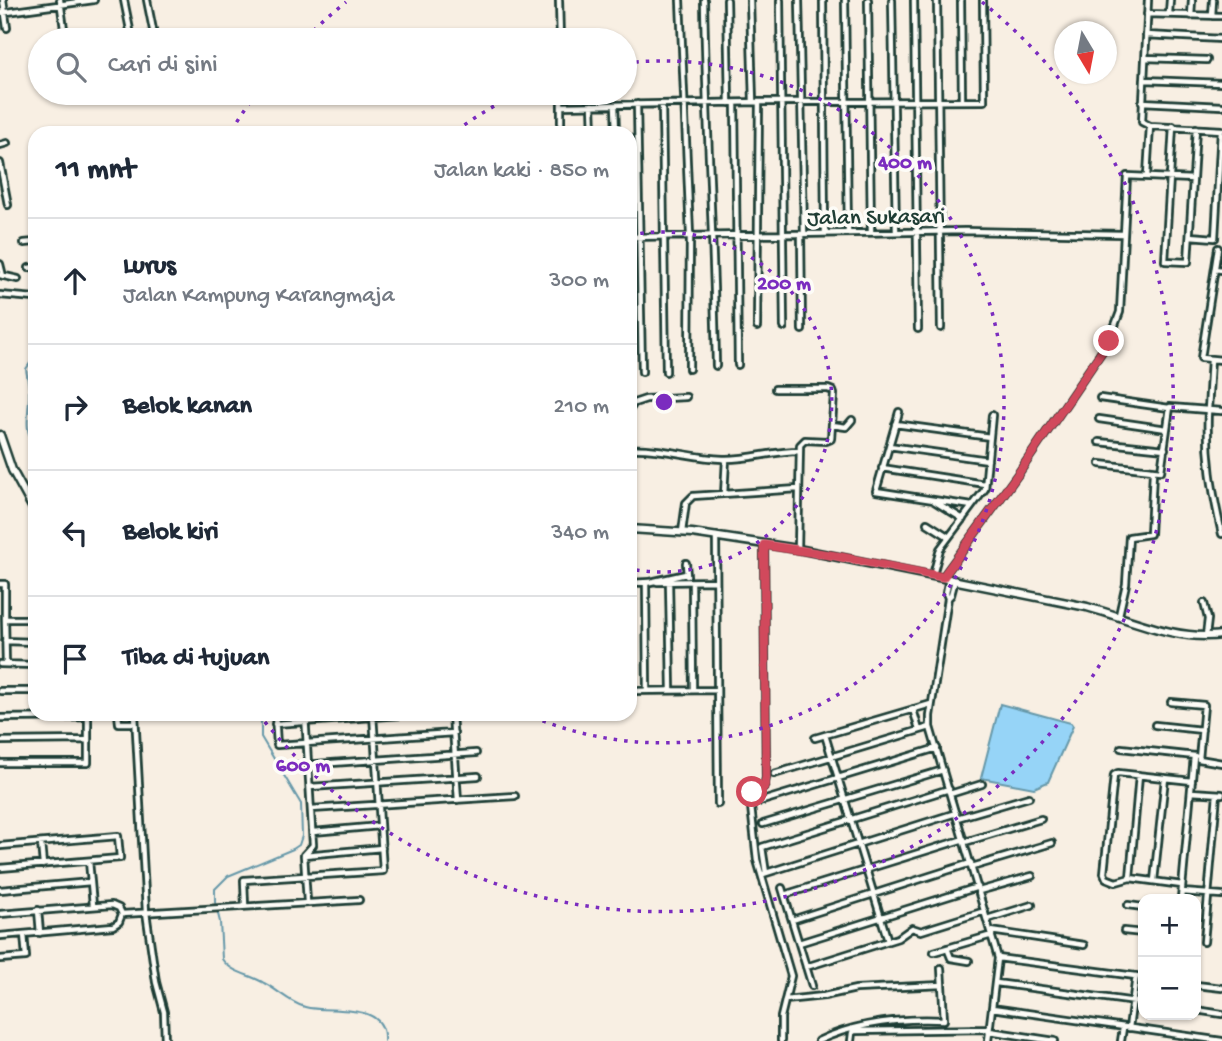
<!DOCTYPE html>
<html lang="id">
<meta charset="utf-8">
<style>
:root{--surface:#fff;--page:#f2f2f3;--text:#1f2937;--muted:#747a83;--line:#e0e1e3}
body{margin:0;font-family:"Gochi Hand",sans-serif;background:var(--page);color:var(--text)}
.controls{position:absolute;right:21px;bottom:21px;display:grid;overflow:hidden;border-radius:14px;box-shadow:0 2px 5px #0004}
.controls button{width:63px;height:63px;display:grid;place-items:center;padding:0;border:0;border-bottom:2px solid var(--line);background:var(--surface);color:var(--text);font:35px sans-serif}
.compass{position:absolute;left:1054px;top:21px;width:63px;height:63px;border-radius:50%;background:var(--surface);box-shadow:0 2px 5px #0004;rotate:170deg}
.stop{position:absolute;width:21px;height:21px;margin:-16px;border:5px solid #d1495b;border-radius:50%;background:#fff}
.stop.end{background:#d1495b;border-color:#fff;box-shadow:0 2px 7px #0008}
.list{margin:0;padding:0;list-style:none}
h2{display:flex;justify-content:space-between;align-items:center;height:91px;margin:0;padding:0 28px;font-size:30px}
h2 small{font-size:23px;font-weight:400;color:var(--muted)}
.list li{display:grid;grid-template-columns:46px 1fr auto;gap:21px;align-items:center;box-sizing:border-box;height:126px;padding:0 28px;border-top:2px solid var(--line)}
.list b{display:block;font-size:26px;white-space:nowrap}
.list p{margin:0;font-size:23px;white-space:nowrap;color:var(--muted)}
.list em{font-size:23px;font-style:normal;color:var(--muted)}
.icon{flex:none;width:38px;height:38px;fill:none;stroke:currentColor;stroke-width:2;stroke-linecap:round;stroke-linejoin:round}
.map{position:relative;flex:none;width:1222px;height:1041px;overflow:hidden}
.search{position:absolute;background:var(--surface);box-shadow:0 2px 5px #0004;left:28px;top:28px;width:609px;height:77px;display:flex;align-items:center;gap:18px;box-sizing:border-box;padding:0 24px;border-radius:38px;color:var(--muted);font-size:26px}
.panel{position:absolute;background:var(--surface);box-shadow:0 2px 5px #0004;left:28px;top:126px;width:609px;height:595px;border-radius:21px}
.map>svg:first-child{display:block}
.water{fill:#96d4f7;stroke:#6698a9;stroke-width:2}
.lines{fill:none;stroke-linecap:round;stroke-linejoin:round}
.stream{stroke:#6698a9;stroke-width:2}
.street-casing{stroke:#1f3d34;stroke-width:10}
.secondary-casing{stroke:#1f3d34;stroke-width:11}
.street{stroke:#fdfcf7;stroke-width:4.5}
.secondary{stroke:#fdfcf7;stroke-width:6}
.route{stroke:#d1495b;stroke-width:9}
.ring{fill:none;stroke:#7b2cbf;stroke-width:3.5;stroke-dasharray:3.5 7}
.labels{text-anchor:middle;stroke-width:7;stroke-linejoin:round;paint-order:stroke}
.street-label{font-size:23px;fill:#1f3d34;stroke:#fdfcf7}
.centre{fill:#7b2cbf;stroke:#fdfcf7;stroke-width:3.5}
.ring-label{font-size:21px;text-anchor:middle;font-weight:bold;fill:#7b2cbf;stroke:#fdfcf7;stroke-width:7;stroke-linejoin:round;paint-order:stroke}
</style>
<div class="map">
<svg width="1222" height="1041" viewBox="0 0 1222 1041">
<rect width="100%" height="100%" fill="#f8efe3"/>
<filter id="ink" filterUnits="userSpaceOnUse"><feTurbulence type="fractalNoise" baseFrequency=".0143" numOctaves="2"/><feDisplacementMap in="SourceGraphic" scale="14" xChannelSelector="R" yChannelSelector="G"/><feConvolveMatrix kernelMatrix="1 2 1 2 8 2 1 2 1" color-interpolation-filters="sRGB"/></filter>
<g filter="url(#ink)">
<path class="water" d="M1000,704l71,19 2,3 -25,56 -14,6 -53,-10z"/>
<g class="lines">
<path class="stream" d="M35,356l-9,13c1,7 3,15 3,22 1,20 -7,38 6,54
M261,714v23l40,67 1,32 -3,9 -6,4 -65,27 -13,13v13l5,20 2,37c8,13 29,16 42,24 14,7 26,20 41,24 25,7 82,-7 79,34"/>
<g class="street-casing">
<path id="street" d="M3,0l4,28
M60,0l4,29
M124,0l6,30
M147,0l6,30
M559,0l1,40
M680,0l10,235 -1,134
M704,0c2,122 10,244 12,366
M727,0l2,103
M750,0l3,102
M780,0l4,327
M799,0l5,233
M823,0l2,233
M845,0l3,233
M868,0l3,232
M892,0l4,232
M914,0l4,329
M937,0l4,328
M961,0l1,101
M1148,0l-6,122 8,4 72,4
M0,13l94,-13
M1169,13l1,-13
M1147,14l75,2
M1191,16l1,-16
M1212,16l1,-16
M1146,35l76,4
M1145,58l62,2
M1144,80l78,3
M561,93v40
M1142,102l80,4
M735,103l3,262
M637,104l5,268
M662,104l4,268
M592,105l1,28
M615,105l1,28
M561,106l198,-4 225,-1 -1,-101
M1173,126l-8,135 23,1 8,-134
M0,145l7,-2
M0,163l8,42
M1147,176l3,-50
M801,234l1,96
M1190,236l25,2 6,-108
M630,237l335,-6 157,3
M24,243l11,-1
M1218,248l-17,110 21,2
M0,264l3,12
M29,268l6,-1
M1215,269l7,1
M0,275l18,4
M0,295l35,3
M757,327l2,-225
M775,389h53l5,2 1,3 -3,45 -5,2 -21,-1 -5,5 -2,104
M1100,398l69,10
M630,409l4,-6 12,-4 40,-2
M1222,411l-14,-1c-2,45 4,81 14,124
M899,412l-23,79 96,15
M1099,419l68,10
M895,424l95,13
M832,425l14,2 6,-7
M1099,442l66,7
M889,446l99,14
M630,449c31,-2 61,9 93,10 26,1 50,-8 76,-8
M1100,464l61,7 9,-64 38,3 3,-51
M882,468l103,16
M724,494l2,-35
M934,501l29,18
M927,523l22,14
M682,532l4,-29 7,-7 105,-7
M716,536l2,268
M764,545l2,233 -2,9 -13,6 -1,5 7,62 34,116 -10,41v24
M686,563l1,13
M933,575l7,-26 45,-60 7,-74
M943,577l75,-103 91,-133 11,-29 7,-136 66,3
M949,578l-3,15 2,5 -18,118v11l68,231 -10,83
M657,582l59,-1
M669,582l2,108
M692,582l1,108
M630,583l19,-1
M0,584h5v35h30
M948,598l3,-3 4,-15
M1204,603l4,16 -2,17
M1119,615l7,-31 3,-47 21,-3 3,-62
M5,619l1,45
M5,641l30,1
M0,664l35,1
M647,690l-1,-107 40,-9
M0,691h35
M630,691l87,-1
M1171,702l33,3 -5,54 23,4
M913,709l6,21
M118,714l1,9h16
M135,714l11,198 10,70 8,30 1,29
M275,714l2,31 177,-12
M305,714l8,131 -9,10 3,47
M452,714l6,86
M0,718l88,-1 -1,-3
M275,724l140,-10
M1155,725l47,5
M825,735l63,206
M815,738l116,-34
M0,741l88,-1
M1121,748l74,8
M0,763h88v-46
M288,766l188,-13
M774,774l156,-47
M310,787l168,-11
M1191,792l31,2
M950,794l32,-10
M759,802l178,-54
M311,809l204,-13
M957,818l72,-21
M763,824l180,-54
M313,832l67,-6
M965,842l76,-23
M41,843l2,22
M0,846l118,-10 2,22 -120,10
M304,855l78,-7
M89,861l4,44
M972,867l80,-24
M766,873l-4,-26 187,-58
M763,874l193,-61
M1130,878l9,-103
M1154,881l11,-103
M1182,885l-52,-7 -14,4 -10,-4 -2,-5 10,-98 4,-2 74,8
M782,888l30,98
M0,890l91,-8
M979,891l53,-15
M1182,892l40,3
M784,895l180,-56
M1181,899l13,-143
M1128,905l15,2
M245,906l-1,-26 139,-9 -10,-157
M38,910l2,23
M0,914l112,-9 7,3 3,6
M987,919l45,-14
M792,920l179,-57
M991,931l93,14
M1124,931l19,2
M0,936l113,-10 6,-4 3,-8 237,-14
M1204,942l13,-148
M799,943l179,-56
M947,948l4,10 18,3
M934,952l58,-17
M998,958l145,19
M0,959l26,-2 -2,-23
M806,967l92,-29 14,-10 9,3 64,-20
M996,983l147,20
M1196,985l26,3
M785,1000l39,-4 32,-7 86,-4
M992,1008l230,33
M1196,1010l26,4
M1129,1028l7,-52
M989,1031l66,10
M818,1041c40,-19 83,-23 126,-21l-3,-52
M851,1041l1,-8 3,-2 134,-2
M1121,1041l2,-13"/>
</g>
<g class="secondary-casing">
<path id="secondary" d="M0,435l12,35 23,42
M630,529l62,4 106,16 289,58c45,12 87,34 135,28"/>
</g>
<use href="#street" class="street"/>
<use href="#secondary" class="secondary"/>
</g>
</g>
<g class="lines" filter="url(#ink)">
<path class="route" d="M752,792l12,-5 2,-9 -2,-233 72,11 107,21 75,-103 91,-133"/>
</g>
<g class="ring">
<path d="M630 235A170 170 0 1 1 630 569"/>
<path d="M456 131A341 341 0 0 1 520 93M625 63A341 341 0 1 1 528 715"/>
<path d="M231 131A511 511 0 0 1 256 94M306 38A511 511 0 0 1 346 2M982 2A511 511 0 1 1 261 717"/>
</g>
<g class="labels">
<g class="street-label">
<text transform="translate(876 215) rotate(-1)" y="8">Jalan Sukasari</text>
</g>
</g>
<circle cx="664" cy="402" r="10" class="centre"/>
<g class="ring-label">
<text x="905" y="168">400 m</text>
<text x="784" y="289">200 m</text>
<text x="303" y="771">600 m</text>
</g>
</svg>
<div class="controls">
<button>+</button>
<button>−</button>
</div>
<svg class="compass" viewBox="-18 -18 36 36"><path d="M0-13l5 13h-10z" fill="#e53935"/><path d="M0 13l5-13h-10z" fill="#747a83"/></svg>
<div class="stop" style="left:752px;top:792px"></div>
<div class="stop end" style="left:1109px;top:341px"></div>
<div class="search"><svg class="icon" aria-label="search" viewBox="0 0 24 24"><circle cx="10" cy="10" r="6"/><path d="M15 15l6 6"/></svg>Cari di sini</div>
<section class="panel">
<h2>11 mnt<small>Jalan kaki · 850 m</small></h2>
<ul class="list">
<li><svg class="icon" aria-label="ahead" viewBox="0 0 24 24"><path d="M12 20V5M6 11l6-6 6 6"/></svg><div><b>Lurus</b><p>Jalan Kampung Karangmaja</p></div><em>300 m</em></li>
<li><svg class="icon" aria-label="right" viewBox="0 0 24 24"><path d="M7 20v-9h11M14 6l5 5-5 5"/></svg><div><b>Belok kanan</b></div><em>210 m</em></li>
<li><svg class="icon" aria-label="left" viewBox="0 0 24 24"><path d="M17 20v-9H6M10 6l-5 5 5 5"/></svg><div><b>Belok kiri</b></div><em>340 m</em></li>
<li><svg class="icon" aria-label="arrive" viewBox="0 0 24 24"><path d="M6 21V4h12l-3 4 3 4H6"/></svg><div><b>Tiba di tujuan</b></div></li>
</ul>
</section>
</div>
